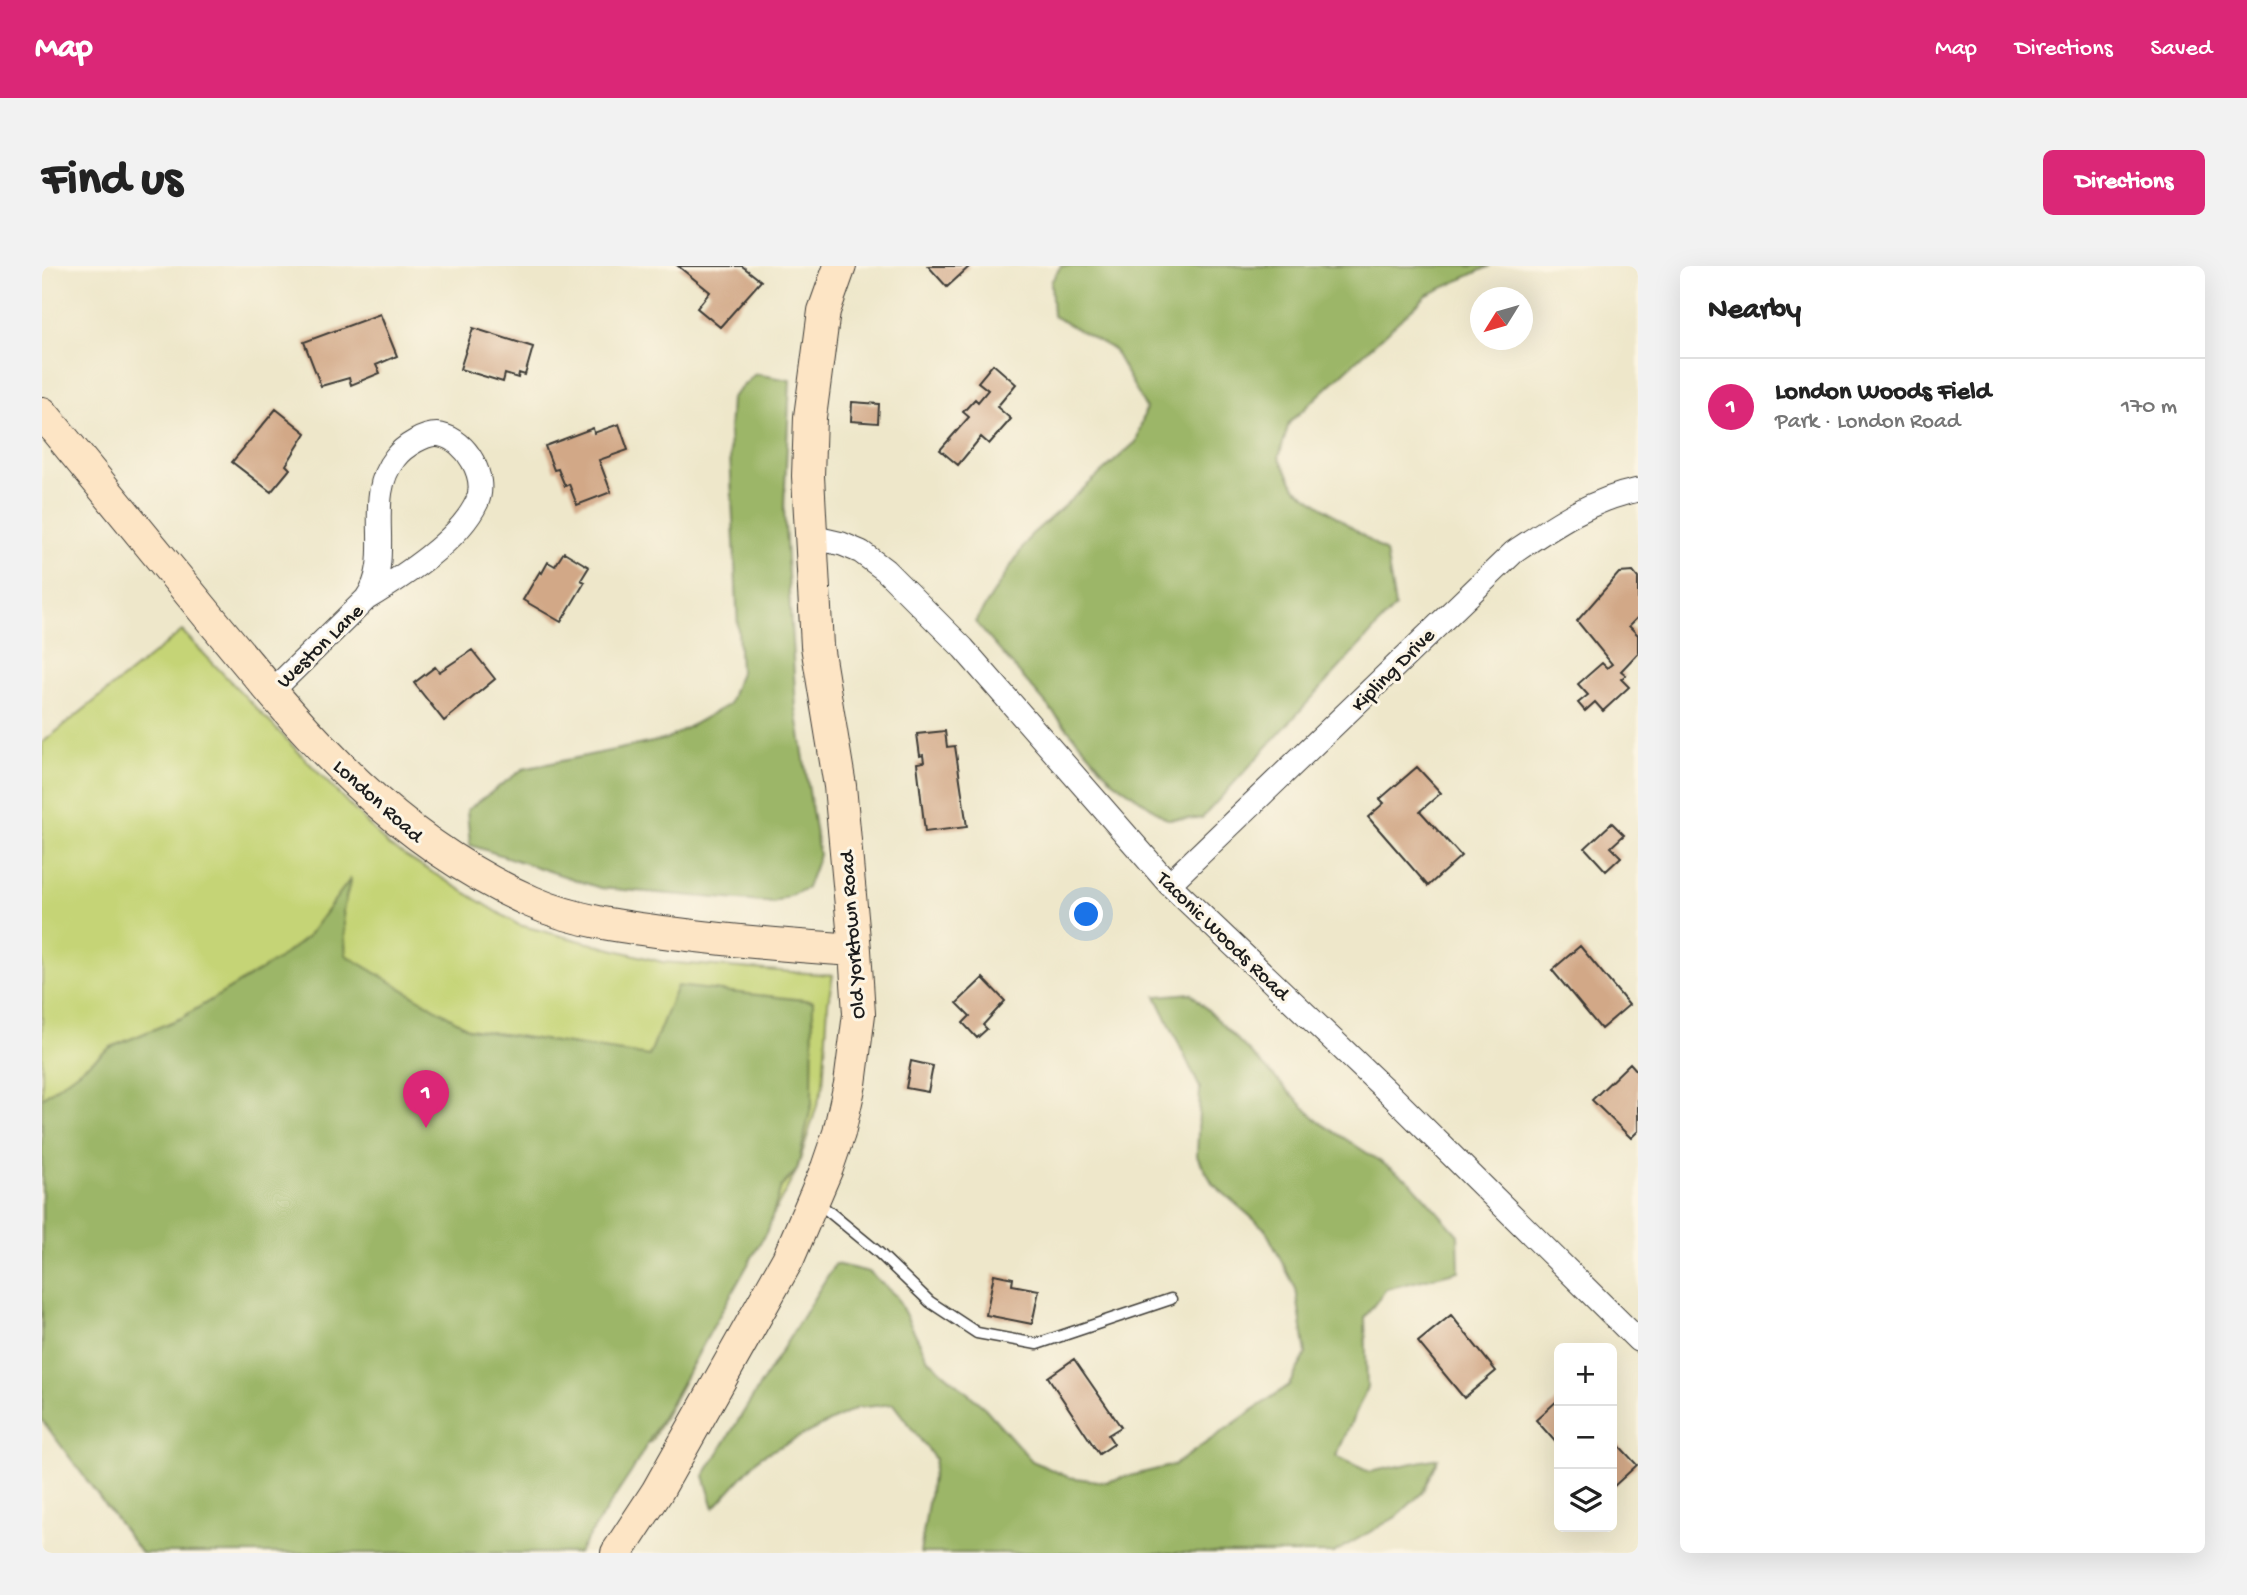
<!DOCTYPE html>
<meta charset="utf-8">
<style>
:root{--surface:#fff;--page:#f2f2f2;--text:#222;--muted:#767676;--line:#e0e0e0;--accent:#db2777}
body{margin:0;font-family:"Gochi Hand",sans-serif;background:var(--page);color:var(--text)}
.controls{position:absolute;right:21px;bottom:21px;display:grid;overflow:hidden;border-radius:10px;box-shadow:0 7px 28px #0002}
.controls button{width:63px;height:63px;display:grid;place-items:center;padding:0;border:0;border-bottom:2px solid var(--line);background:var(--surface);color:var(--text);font:35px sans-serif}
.compass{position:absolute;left:1428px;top:21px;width:63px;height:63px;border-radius:50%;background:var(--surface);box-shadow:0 7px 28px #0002;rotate:233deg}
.you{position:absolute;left:1045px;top:649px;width:24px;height:24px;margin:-18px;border:5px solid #fff;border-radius:50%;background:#1a73e8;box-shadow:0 0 0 10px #1a73e833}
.badge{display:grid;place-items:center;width:46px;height:46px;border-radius:50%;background:var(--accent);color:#fff;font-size:23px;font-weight:700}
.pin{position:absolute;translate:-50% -58px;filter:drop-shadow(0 2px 4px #0008)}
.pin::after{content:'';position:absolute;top:37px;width:24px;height:21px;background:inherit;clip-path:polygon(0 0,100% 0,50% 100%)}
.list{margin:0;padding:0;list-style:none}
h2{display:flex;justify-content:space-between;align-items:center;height:91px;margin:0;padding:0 28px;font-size:30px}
h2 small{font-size:23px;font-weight:400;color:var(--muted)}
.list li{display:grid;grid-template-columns:46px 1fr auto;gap:21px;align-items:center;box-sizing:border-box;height:98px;padding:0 28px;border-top:2px solid var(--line)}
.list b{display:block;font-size:26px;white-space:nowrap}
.list p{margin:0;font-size:23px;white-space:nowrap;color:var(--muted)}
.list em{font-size:23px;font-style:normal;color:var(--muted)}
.icon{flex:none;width:38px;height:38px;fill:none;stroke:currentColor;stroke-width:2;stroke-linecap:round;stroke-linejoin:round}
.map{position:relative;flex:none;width:1596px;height:1287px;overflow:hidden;border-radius:10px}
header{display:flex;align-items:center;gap:42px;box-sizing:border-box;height:98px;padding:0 35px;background:var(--accent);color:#fff}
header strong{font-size:33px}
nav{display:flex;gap:38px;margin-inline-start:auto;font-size:24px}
.intro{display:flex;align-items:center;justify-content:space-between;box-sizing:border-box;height:168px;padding:0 42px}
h1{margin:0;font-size:49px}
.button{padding:18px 32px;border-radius:10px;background:var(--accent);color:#fff;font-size:24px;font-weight:700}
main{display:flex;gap:42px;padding:0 42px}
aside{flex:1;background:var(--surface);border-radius:10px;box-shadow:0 7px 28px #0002}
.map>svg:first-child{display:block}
.green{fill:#c5d476;stroke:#707849;stroke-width:2}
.forest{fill:#9cb667;stroke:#5c6942;stroke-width:2}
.building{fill:#d2a887}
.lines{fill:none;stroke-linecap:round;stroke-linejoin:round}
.lane-casing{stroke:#3c3a36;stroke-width:13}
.street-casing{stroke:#3c3a36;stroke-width:25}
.secondary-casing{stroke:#3c3a36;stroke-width:34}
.lane{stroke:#fff;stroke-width:10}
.street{stroke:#fff;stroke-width:23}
.secondary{stroke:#fde5c5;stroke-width:32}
.labels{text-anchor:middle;stroke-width:6;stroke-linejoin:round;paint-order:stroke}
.street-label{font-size:21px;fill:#1c1c1c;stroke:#fcf5e5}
</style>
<header>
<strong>Map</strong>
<nav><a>Map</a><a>Directions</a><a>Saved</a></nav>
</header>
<div class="intro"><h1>Find us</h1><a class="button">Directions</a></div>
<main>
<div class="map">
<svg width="1596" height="1287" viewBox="0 0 1596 1287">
<rect width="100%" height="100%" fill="#fcf5e5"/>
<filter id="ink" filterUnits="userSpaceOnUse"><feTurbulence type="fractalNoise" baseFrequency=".0143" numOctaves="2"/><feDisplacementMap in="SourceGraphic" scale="14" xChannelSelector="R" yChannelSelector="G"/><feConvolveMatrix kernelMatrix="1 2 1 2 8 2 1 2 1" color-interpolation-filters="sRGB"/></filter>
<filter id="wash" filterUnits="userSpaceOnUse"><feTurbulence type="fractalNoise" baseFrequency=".00686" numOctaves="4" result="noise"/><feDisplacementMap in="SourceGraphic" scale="28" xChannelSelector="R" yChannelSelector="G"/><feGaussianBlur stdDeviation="1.57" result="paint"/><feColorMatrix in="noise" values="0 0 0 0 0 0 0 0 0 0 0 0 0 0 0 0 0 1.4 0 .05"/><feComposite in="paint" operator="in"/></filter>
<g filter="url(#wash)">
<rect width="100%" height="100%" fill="#eee7ca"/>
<path class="green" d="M140,365l207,215 130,79 143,37 171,13 -5,28 -5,83 -26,84 -146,272 -271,92 -338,-190v-601z"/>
<path class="forest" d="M1019,0h429l-63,29 -138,128 -10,34 16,30 91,65 9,55 -193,211 -35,1 -55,-39 -137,-158 56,-87 105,-93 10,-34 -33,-59 -60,-33 -2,-34z
M713,108l35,6 -6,129 12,199 23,147 -12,33 -33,15 -174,-15 -130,-43 -3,-35 56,-41 144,-30 62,-35 11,-32 -11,-239 2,-35z
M309,612l-8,32 3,45 124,74 179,27 28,-70 136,15 -1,102 -15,67 -16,17 -12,40 -137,244 -54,82h-437l-99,-133v-322l69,-51 70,-29 96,-58 30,-23z
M1149,727l127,128 92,60 48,54 1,36 -73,18 -21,28 2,71 -31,68 33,16 69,-14 -16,35 -26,24 -63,36h-413l15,-94 -42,-55 -36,4 -96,48 -47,52 -10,-32 131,-212 34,8 27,24 32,63 57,49 47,53 36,16 37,5 69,-17 115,-80 17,-31 -10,-65 -31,-60 -52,-45 -16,-28 3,-68 -44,-92z"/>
<g id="blocks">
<path class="building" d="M636,0h64l19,15 -41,46 -23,-19 13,-16z
M886,0h42l-23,21z
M338,48l17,42 -21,9 4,8 -29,12 -2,-7 -28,8 -17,-44z
M431,62l60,19 -8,28 -6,-2 -1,5 -13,-4 -2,8 -43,-13z
M951,98l23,20 -19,23 14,12 -22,25 -8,-7 -23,28 -18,-15 29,-33 -6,-5 12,-13 3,3 10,-12 -10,-8z
M810,136l27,2 -1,19 -27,-2z
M234,143l30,24 -20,32 4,4 -19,23 -39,-30z
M577,158l9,26 -29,10 12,32 -34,13 -8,-21 -4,2 -7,-17 -4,1 -9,-24 48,-18 1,5z
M522,286l25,15 -8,13 4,2 -24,40 -38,-22 17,-29 2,2 6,-11 7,4z
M1591,306l5,6v39l-9,9 9,9v18l-17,18 5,4 -5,4 8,8 -26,24 -8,-9 -10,9 -7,-8 10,-8 -10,-11 24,-21 5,5 5,-4 -35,-43 42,-48z
M430,384l23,29 -51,42 -30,-38 21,-16 4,5z
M903,465l2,16 8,-1 12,81 -42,5 -8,-69 7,-1 -1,-7 -3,1 -3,-22z
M1375,501l24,26 -21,18 41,45 -33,30 -60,-69 16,-14 -4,-4z
M1570,557l12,12 -13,12 10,10 -15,14 -21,-23z
M1538,680l49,59 -28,24 -49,-59z
M941,712l22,23 -22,24 4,4 -10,9 -14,-15 7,-7 -13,-13z
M869,795l22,5 -5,26 -22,-4z
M1588,797l8,9v59l-7,7 -39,-38z
M952,1008l19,4 -1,7 27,5 -7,34 -46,-9z
M1409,1049l45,56 -32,27 -46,-56z
M1032,1093l47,68 -13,8 6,9 -15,10 -51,-77z
M1517,1133v47l-23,-26z
M1570,1172l25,27 -25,23z"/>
</g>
</g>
<g filter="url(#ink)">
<use href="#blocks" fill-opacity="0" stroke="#3c3a36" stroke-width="2"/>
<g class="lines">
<g class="lane-casing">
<path id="lane" d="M774,935l62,51 52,50 47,31 60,11 134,-45"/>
</g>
<g class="street-casing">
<path id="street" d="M770,271l30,7 19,8 24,18 78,78 206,236 225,214 244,242
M229,426l95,-93c30,-41 -4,-100 29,-141 8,-11 31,-26 46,-23 25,5 47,42 36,67 -18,39 -75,75 -111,97
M1127,618l345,-332c40,-27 76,-52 124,-62"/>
</g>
<g class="secondary-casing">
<path id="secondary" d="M0,147c56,68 112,136 168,205 96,116 180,221 322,284 43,19 92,25 139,31 61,8 122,13 184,17
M575,1287l40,-61 131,-233 39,-91 12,-35 11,-49 9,-70 -4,-64 -15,-164 -23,-140 -9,-170 2,-59 14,-106 16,-45"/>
</g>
<use href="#lane" class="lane"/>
<use href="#street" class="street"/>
<use href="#secondary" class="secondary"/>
</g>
</g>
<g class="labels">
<g class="street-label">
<text transform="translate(277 379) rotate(-44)" y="7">Weston Lane</text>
<text transform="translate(1350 403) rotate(-45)" y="7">Kipling Drive</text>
<text transform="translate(337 534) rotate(42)" y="7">London Road</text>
<text transform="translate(809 669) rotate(-94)" y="7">Old Yorktown Road</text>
<text transform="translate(1182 669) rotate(44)" y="7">Taconic Woods Road</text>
</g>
</g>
</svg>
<div class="controls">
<button>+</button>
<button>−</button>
<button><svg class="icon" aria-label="layers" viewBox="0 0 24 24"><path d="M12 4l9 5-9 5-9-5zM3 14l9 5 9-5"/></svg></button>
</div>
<svg class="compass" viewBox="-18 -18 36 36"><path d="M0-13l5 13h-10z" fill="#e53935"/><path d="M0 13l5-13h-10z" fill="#767676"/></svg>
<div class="you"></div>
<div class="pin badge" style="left:384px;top:862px">1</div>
</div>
<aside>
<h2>Nearby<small></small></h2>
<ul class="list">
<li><span class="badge">1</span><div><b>London Woods Field</b><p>Park · London Road</p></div><em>170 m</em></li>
</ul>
</aside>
</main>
